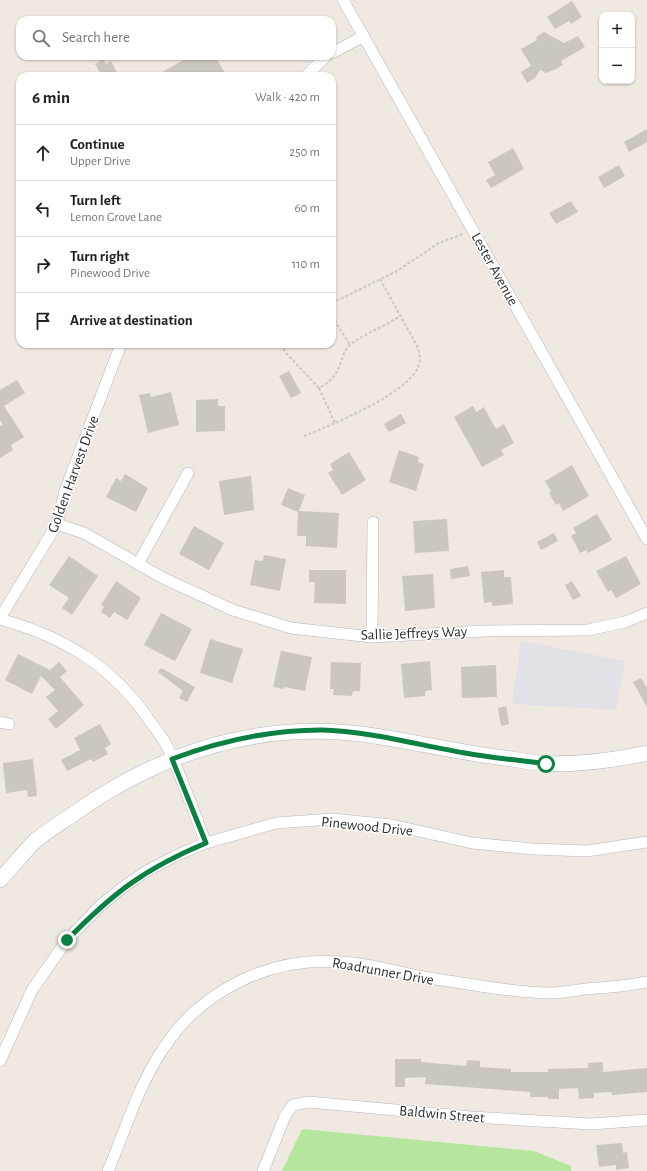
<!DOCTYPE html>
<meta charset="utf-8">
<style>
:root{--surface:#fff;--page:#f2f2f2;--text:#222;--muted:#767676;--line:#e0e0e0}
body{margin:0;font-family:"Alegreya Sans",sans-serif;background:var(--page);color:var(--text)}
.controls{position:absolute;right:12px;top:12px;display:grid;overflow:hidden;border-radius:8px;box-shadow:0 1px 3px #0004}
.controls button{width:36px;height:36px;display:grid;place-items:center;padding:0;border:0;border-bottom:1px solid var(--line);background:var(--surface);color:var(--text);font:20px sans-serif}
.stop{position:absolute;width:12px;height:12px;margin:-9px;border:3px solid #0b8043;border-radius:50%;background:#fff}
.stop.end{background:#0b8043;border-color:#fff;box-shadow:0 1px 4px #0008}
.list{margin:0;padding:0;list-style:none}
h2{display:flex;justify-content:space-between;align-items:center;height:52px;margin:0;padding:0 16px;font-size:17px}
h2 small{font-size:13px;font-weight:400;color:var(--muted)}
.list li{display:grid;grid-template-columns:26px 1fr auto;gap:12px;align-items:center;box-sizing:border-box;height:56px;padding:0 16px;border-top:1px solid var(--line)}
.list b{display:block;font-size:15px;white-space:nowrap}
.list p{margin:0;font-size:13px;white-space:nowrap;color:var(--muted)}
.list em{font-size:13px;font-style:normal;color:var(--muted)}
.icon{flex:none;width:22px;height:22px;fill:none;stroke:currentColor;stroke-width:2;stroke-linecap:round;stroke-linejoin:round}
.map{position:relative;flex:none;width:647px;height:1171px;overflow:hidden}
.search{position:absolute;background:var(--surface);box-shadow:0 1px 3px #0004;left:16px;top:16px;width:320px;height:44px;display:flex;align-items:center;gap:10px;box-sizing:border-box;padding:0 14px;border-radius:12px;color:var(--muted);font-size:15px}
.panel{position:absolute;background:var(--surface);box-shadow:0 1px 3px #0004;left:16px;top:72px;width:320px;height:276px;border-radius:12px}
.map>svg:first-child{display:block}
.industrial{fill:#e3e1e8}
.green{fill:#b6e59e}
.building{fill:#cbc7bf}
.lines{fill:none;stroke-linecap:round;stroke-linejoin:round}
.street-casing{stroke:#b4b7c1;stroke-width:12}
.secondary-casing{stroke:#b4b7c1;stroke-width:16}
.path{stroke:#c9c9c9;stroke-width:2;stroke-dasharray:3 2;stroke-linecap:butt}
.street{stroke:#fff;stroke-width:11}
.secondary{stroke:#fff;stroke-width:15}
.route{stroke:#0b8043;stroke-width:5}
.labels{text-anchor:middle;stroke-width:3;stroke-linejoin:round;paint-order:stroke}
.street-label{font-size:15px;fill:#2e2e2e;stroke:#fff}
</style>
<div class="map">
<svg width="647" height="1171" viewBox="0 0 647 1171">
<rect width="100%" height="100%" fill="#efe9e1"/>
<path class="industrial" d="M521,641l104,20 -9,49 -104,-6z"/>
<path class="green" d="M302,1129l232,22 37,15v5h-289z"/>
<path class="building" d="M572,1l10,16 -11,7 -2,-3 -14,8 -8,-12z
M544,32l20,11 14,-7 7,11 -24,14 2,4 -7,4 -10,4 -6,-3 -5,8 -8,5 -6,-11 10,-6 -10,-17 16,-9 -1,-3z
M191,56h24l12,20h-72z
M103,59l3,5 5,-3 8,15h-17l-7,-12z
M647,129v13l-18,10 -5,-10z
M513,148l11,21 -33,19 -5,-8 9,-5 -7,-13z
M619,165l6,11 -21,12 -6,-11z
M571,201l7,11 -22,12 -7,-11z
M289,371l12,22 -10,5 -12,-22z
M17,380l8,13 -21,13 20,31 -13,8 2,5 -13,8v-32l3,-1 -3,-5v-30z
M171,392l8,33 -31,8 -9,-38 11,-2 1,4z
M218,399v7h7v25l-29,1v-32z
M473,406l3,6 8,-5 12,22 8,-5 10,19 -13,7 3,5 -22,12 -28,-50z
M401,414l5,9 -17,9 -5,-8z
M399,450l20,7 -1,5 6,2 -8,27 -27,-9z
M349,452l17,28 -24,15 -14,-22 5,-3 -3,-6z
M572,465l17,31 -26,15 -4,-8 -3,2 -7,-12 2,-2 -6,-10z
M125,474l23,14 -12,24 -30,-15 10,-19 5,3z
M251,476l3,34 -30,5 -5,-34z
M288,488l17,7 -6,16 40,2 -2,35 -31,-2v-10h-9l1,-24 -17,-7z
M597,514l15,26 -24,13 -2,-3 -6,3 -9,-17 5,-3 -3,-5z
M447,519l2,32 -34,2 -2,-32z
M194,526l30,17 -15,27 -30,-16z
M554,533l4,8 -17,9 -4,-8z
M264,555l22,4 -6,32 -30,-6 5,-25 8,1z
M69,556l29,20 -26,39 -10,-7 7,-10 -20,-13z
M626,556l15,28 -25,14 -5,-8 -3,2 -12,-21z
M468,566l2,10 -19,3 -1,-10z
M309,570h37v34l-32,-1 1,-21h-6z
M504,570v7h7l2,27 -21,2v-4l-8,1 -3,-31z
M433,574l2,34 -30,3 -3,-35z
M116,581l25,17 -14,22 -13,-8 -4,6 -9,-6 3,-5 -3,-2z
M572,581l9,15 -8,4 -8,-15z
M161,613l31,16 -17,32 -31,-16z
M210,639l33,10 -11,34 -32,-10z
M281,651l31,6 -7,34 -21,-4 -1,2 -10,-2z
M18,654l32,16 9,-8 8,9 -7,6 24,28 -28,24 -8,-10 10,-8 -12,-14 9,-7 -14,-14 -9,18 -27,-14z
M430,661l2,29 -7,1v5l-21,2 -3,-34z
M331,662l30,1 -1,28h-7l-1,5 -19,-1 1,-6h-4z
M496,665l1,32 -35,1 -1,-31z
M161,668l34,19 -8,15 -8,-4 4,-7 -25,-19z
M641,678l6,10v19l-14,-25z
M506,706l3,18 -8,2 -3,-18z
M100,724l11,20 -6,4 3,6 -15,8 -2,-3 -24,12 -6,-11 19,-10 -6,-12z
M33,759l4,37 -9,1 -1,-7 -21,3 -3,-30z
M395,1059h26v3l45,4 1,-6 13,1v6l31,2v3h37v-3l40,-1v-5l15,-1v10l44,-4v24l-35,3 -1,-3 -17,1v5l-15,1 -1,-11 -19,1v10h-11v-2h-18v-5l-105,-8 1,-7 -21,1v9h-10z
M622,1143l1,10 4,-1 2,16 -13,2v-5l-17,2 -3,-22z"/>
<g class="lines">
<g class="street-casing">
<path id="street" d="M343,0l304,539
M332,53l32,-17
M306,76l20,-20
M57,524l27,9 81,46 68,31 58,18 81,9 113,-6 103,-1 37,-8 22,-9
M138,564l50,-91
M0,618l57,-94 8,-33 56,-147
M0,619c65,18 114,48 152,105 5,7 11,14 15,22 15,31 26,65 39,97
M372,637l1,-115
M0,722l9,2
M0,1061l32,-71 35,-50 33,-34 22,-18 23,-16 30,-16 31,-13 70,-20 56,-4 60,6 80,18 61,6 54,2 60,-9
M108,1171c17,-40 31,-87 55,-122 39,-60 109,-93 179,-87 34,2 67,14 100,18 34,5 74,13 107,13 12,0 24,-2 36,-4 21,-1 42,-3 62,-7
M263,1171l22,-55 8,-11 16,-3 162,15 120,7 56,-4"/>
</g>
<g class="secondary-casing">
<path id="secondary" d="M0,880c12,-13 23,-27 35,-39 12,-10 27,-19 40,-28 92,-65 194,-95 306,-76 44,7 87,17 131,22 11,2 23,4 35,5 31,0 70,-4 100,-11"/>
</g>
<path class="path" d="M332,303l65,-32 42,-28 24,-9
M332,316l18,29
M282,344l3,8 34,36c26,-13 18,-32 32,-44 15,-11 34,-18 49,-28
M319,388l16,35
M304,436c25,-10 109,-44 115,-72 2,-6 0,-12 -2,-18l-37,-67"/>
<use href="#street" class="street"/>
<use href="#secondary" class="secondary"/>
</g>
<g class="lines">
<path class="route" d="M67,940c46,-47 77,-71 139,-97l-34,-84c48,-18 98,-29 149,-29 48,1 97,15 144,23 27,5 54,7 81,11"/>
</g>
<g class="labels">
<g class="street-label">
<text transform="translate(495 269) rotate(61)" y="5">Lester Avenue</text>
<text transform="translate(73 474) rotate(-70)" y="5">Golden Harvest Drive</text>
<text transform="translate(414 633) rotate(-2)" y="5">Sallie Jeffreys Way</text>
<text transform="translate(367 826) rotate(6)" y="5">Pinewood Drive</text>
<text transform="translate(383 971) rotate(10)" y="5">Roadrunner Drive</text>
<text transform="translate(442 1114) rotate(5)" y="5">Baldwin Street</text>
</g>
</g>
</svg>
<div class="controls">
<button>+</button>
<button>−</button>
</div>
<div class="stop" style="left:546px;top:764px"></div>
<div class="stop end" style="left:67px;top:940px"></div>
<div class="search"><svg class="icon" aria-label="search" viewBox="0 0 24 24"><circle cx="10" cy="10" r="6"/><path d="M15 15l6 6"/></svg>Search here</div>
<section class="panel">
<h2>6 min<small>Walk · 420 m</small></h2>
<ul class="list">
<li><svg class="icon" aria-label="ahead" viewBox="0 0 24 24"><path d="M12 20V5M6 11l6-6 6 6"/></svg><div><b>Continue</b><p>Upper Drive</p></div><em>250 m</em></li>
<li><svg class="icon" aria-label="left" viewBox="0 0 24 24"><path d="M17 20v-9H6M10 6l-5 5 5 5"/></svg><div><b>Turn left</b><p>Lemon Grove Lane</p></div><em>60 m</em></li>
<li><svg class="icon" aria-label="right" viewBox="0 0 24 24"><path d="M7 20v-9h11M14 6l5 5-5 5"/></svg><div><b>Turn right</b><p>Pinewood Drive</p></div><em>110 m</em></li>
<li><svg class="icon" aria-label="arrive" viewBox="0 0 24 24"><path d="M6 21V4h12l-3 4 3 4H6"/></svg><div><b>Arrive at destination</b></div></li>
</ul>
</section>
</div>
